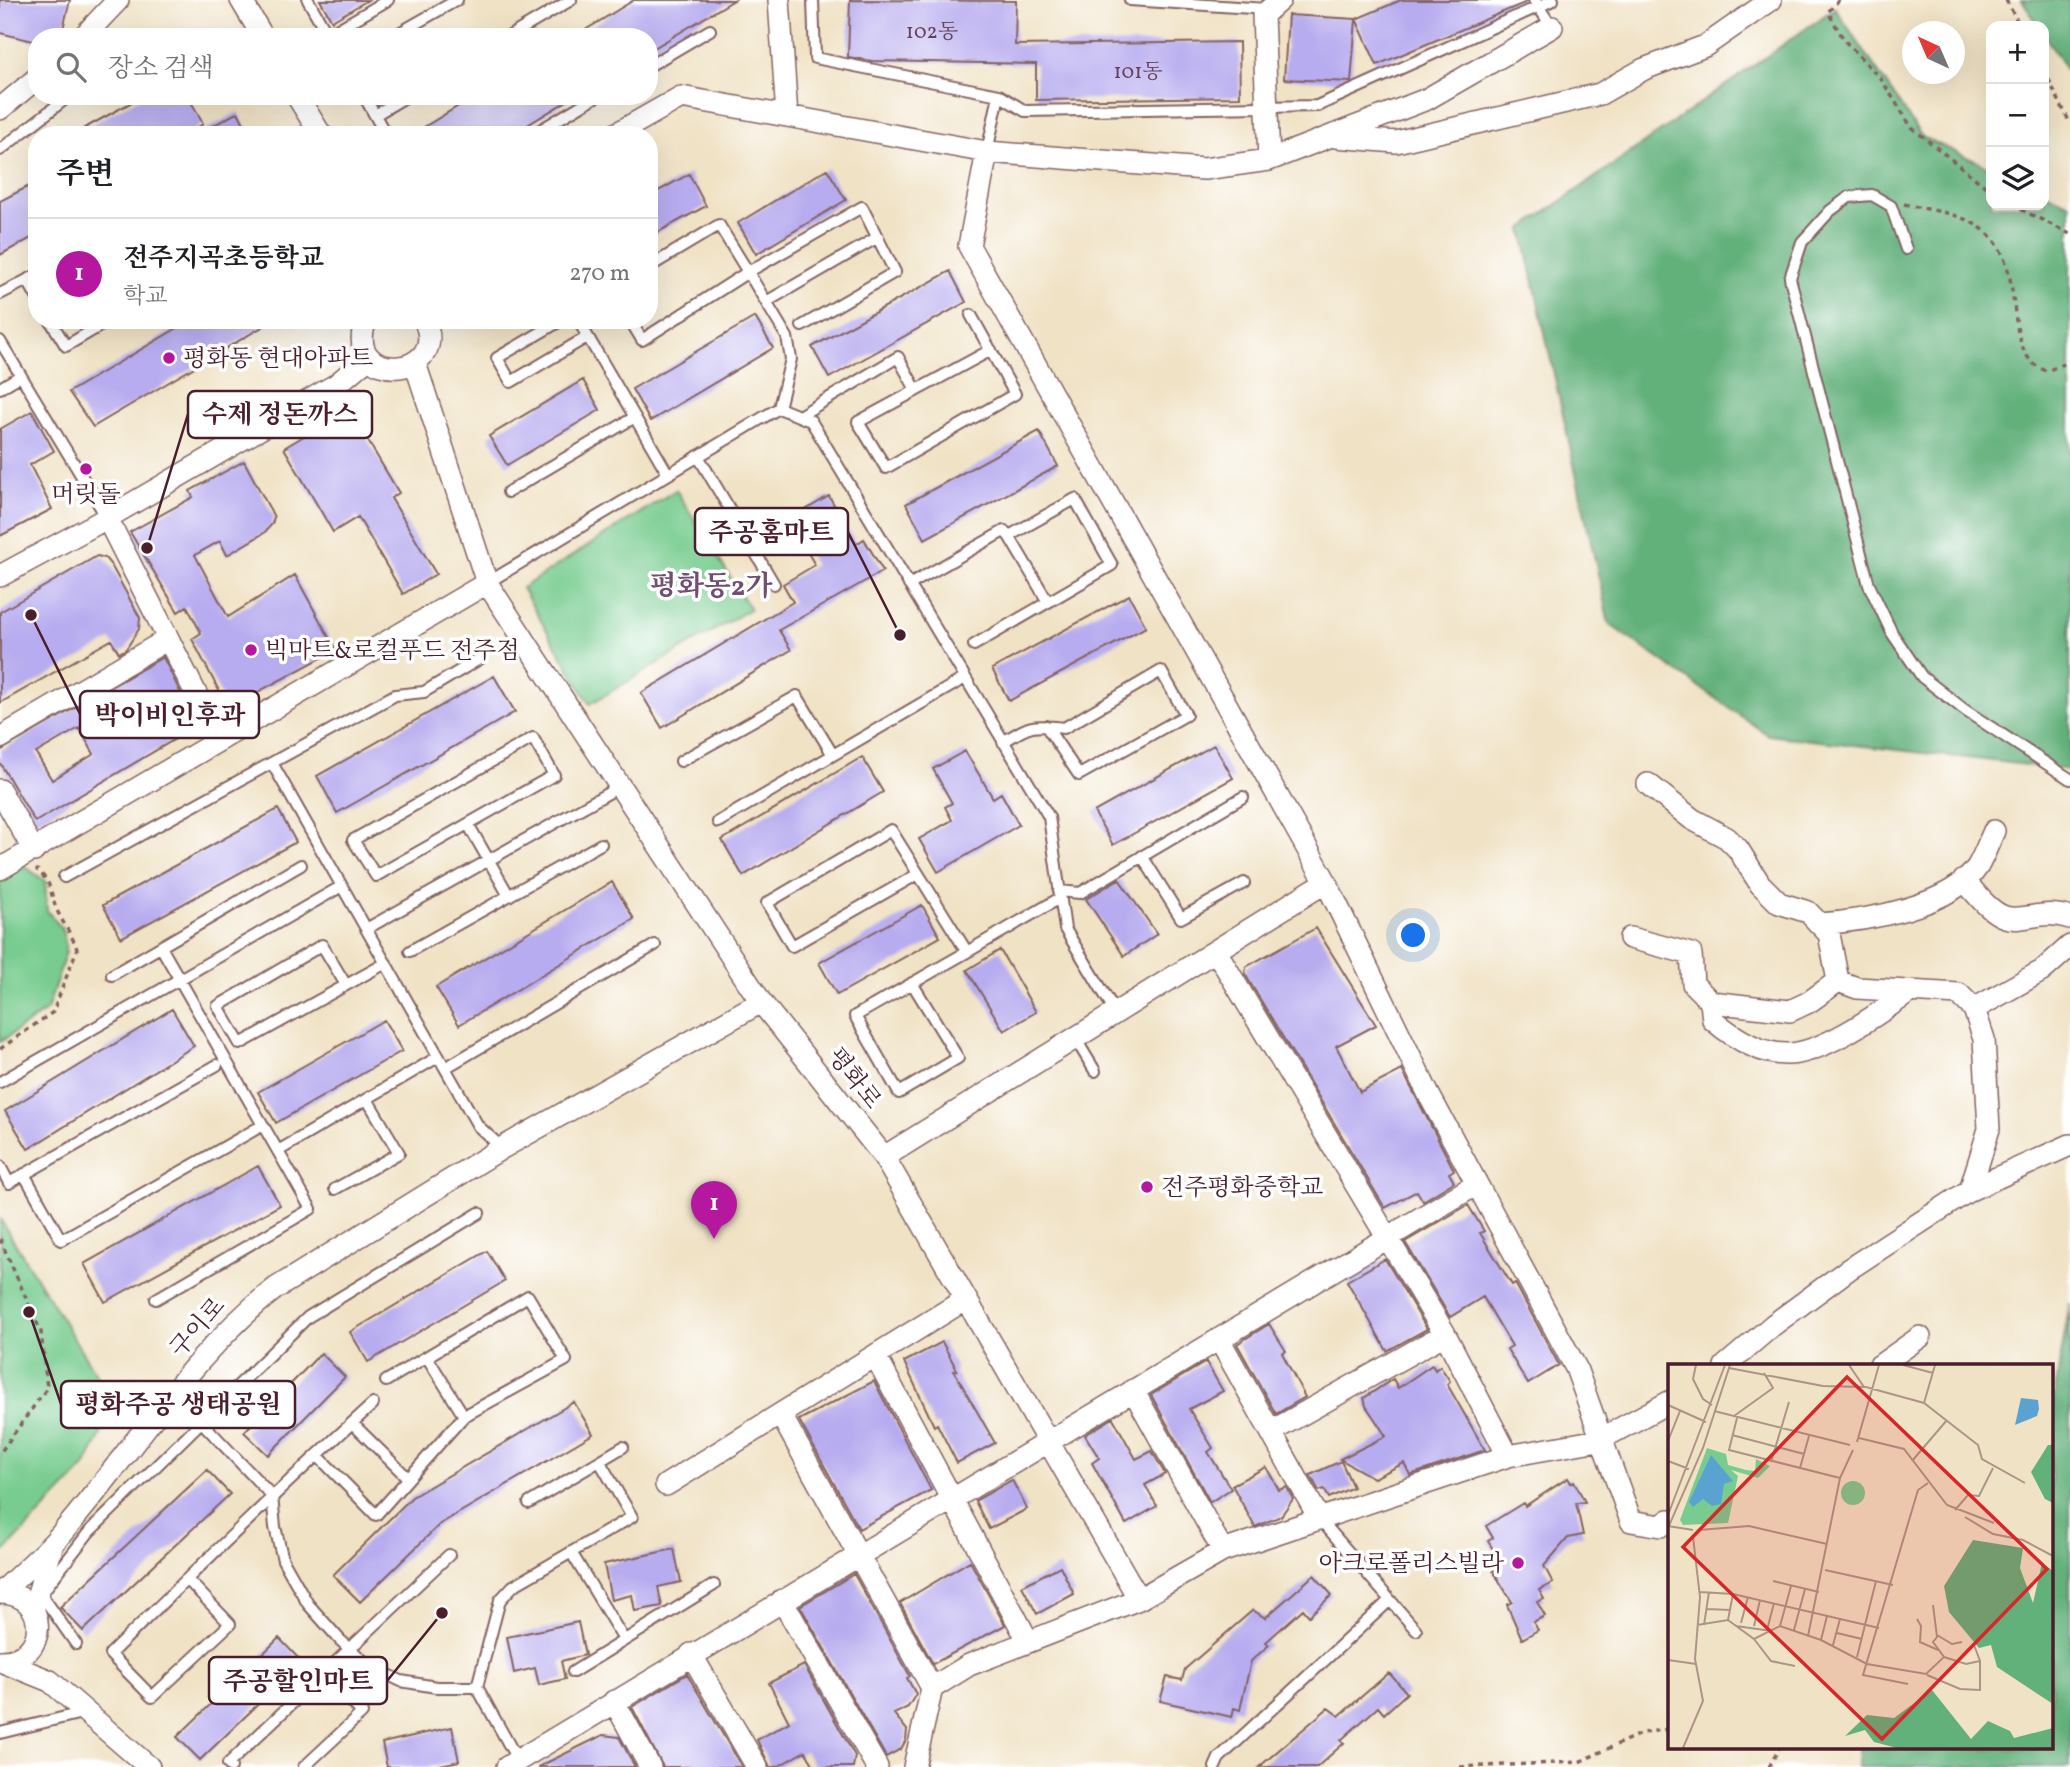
<!DOCTYPE html>
<html lang="ko">
<meta charset="utf-8">
<style>
:root{--surface:#fff;--page:#f2f2f2;--text:#202124;--muted:#757577;--line:#e0e0e0;--accent:#b5179e}
body{margin:0;font-family:Vollkorn,"Noto Serif KR",serif;background:var(--page);color:var(--text)}
.controls{position:absolute;right:21px;top:21px;display:grid;overflow:hidden;border-radius:14px;box-shadow:0 7px 28px #0002}
.controls button{width:63px;height:63px;display:grid;place-items:center;padding:0;border:0;border-bottom:2px solid var(--line);background:var(--surface);color:var(--text);font:35px sans-serif}
.compass{position:absolute;left:1902px;top:21px;width:63px;height:63px;border-radius:50%;background:var(--surface);box-shadow:0 7px 28px #0002;rotate:316deg}
.you{position:absolute;left:1414px;top:936px;width:24px;height:24px;margin:-18px;border:5px solid #fff;border-radius:50%;background:#1a73e8;box-shadow:0 0 0 10px #1a73e833}
.badge{display:grid;place-items:center;width:46px;height:46px;border-radius:50%;background:var(--accent);color:#fff;font-size:23px;font-weight:700}
.pin{position:absolute;translate:-50% -58px;filter:drop-shadow(0 2px 4px #0008)}
.pin::after{content:'';position:absolute;top:37px;width:24px;height:21px;background:inherit;clip-path:polygon(0 0,100% 0,50% 100%)}
.list{margin:0;padding:0;list-style:none}
h2{display:flex;justify-content:space-between;align-items:center;height:91px;margin:0;padding:0 28px;font-size:30px}
h2 small{font-size:23px;font-weight:400;color:var(--muted)}
.list li{display:grid;grid-template-columns:46px 1fr auto;gap:21px;align-items:center;box-sizing:border-box;height:112px;padding:0 28px;border-top:2px solid var(--line)}
.list b{display:block;font-size:26px;white-space:nowrap}
.list p{margin:0;font-size:23px;white-space:nowrap;color:var(--muted)}
.list em{font-size:23px;font-style:normal;color:var(--muted)}
.icon{flex:none;width:38px;height:38px;fill:none;stroke:currentColor;stroke-width:2;stroke-linecap:round;stroke-linejoin:round}
.map{position:relative;flex:none;width:2070px;height:1767px;overflow:hidden}
.search{position:absolute;background:var(--surface);box-shadow:0 7px 28px #0002;left:28px;top:28px;width:630px;height:77px;display:flex;align-items:center;gap:18px;box-sizing:border-box;padding:0 24px;border-radius:28px;color:var(--muted);font-size:26px}
.panel{position:absolute;background:var(--surface);box-shadow:0 7px 28px #0002;left:28px;top:126px;width:630px;height:203px;border-radius:28px}
.map>svg:first-child{display:block}
.green{fill:#78cc90;stroke:#61765e;stroke-width:2}
.forest{fill:#62b07a;stroke:#566852;stroke-width:2}
.building{fill:#b7acef;fill-rule:evenodd}
.lines{fill:none;stroke-linecap:round;stroke-linejoin:round}
.lane-casing{stroke:#846361;stroke-width:14}
.street-casing{stroke:#846361;stroke-width:24}
.path{stroke:#846361;stroke-width:3.5;stroke-dasharray:5 5;stroke-linecap:butt}
.lane{stroke:#fff;stroke-width:10}
.street{stroke:#fff;stroke-width:21}
.poi-dot{fill:#b5179e;stroke:#fff;stroke-width:2.5}
.labels{text-anchor:middle;stroke-width:7;stroke-linejoin:round;paint-order:stroke}
.number-label{font-size:21px;fill:#65425c}
.poi-label{font-size:24px;fill:#4a1f2b;stroke:#fff;text-anchor:start}
.street-label{font-size:24px;fill:#4a1f2b;stroke:#fff}
.quarter-label{font-size:28px;font-weight:bold;fill:#705070;stroke:#fff}
.inset-road{fill:none;stroke:#ae9487;stroke-width:2}
.view{fill:#d62828;fill-opacity:0.15;stroke:#d62828;stroke-width:3.5}
.inset-edge{fill:none;stroke:#4a1f2b;stroke-width:3.5}
.leader{fill:none;stroke:#4a1f2b;stroke-width:2.5}
.callout-dot{fill:#4a1f2b;stroke:#fff;stroke-width:2.5}
.callout{fill:#fff;stroke:#4a1f2b;stroke-width:2.5}
.callout-label{font-size:26px;text-anchor:middle;font-weight:bold;fill:#4a1f2b}
</style>
<div class="map">
<svg width="2070" height="1767" viewBox="0 0 2070 1767">
<rect width="100%" height="100%" fill="#fff"/>
<filter id="ink" filterUnits="userSpaceOnUse"><feTurbulence type="fractalNoise" baseFrequency=".0143" numOctaves="2"/><feDisplacementMap in="SourceGraphic" scale="14" xChannelSelector="R" yChannelSelector="G"/><feConvolveMatrix kernelMatrix="1 2 1 2 8 2 1 2 1" color-interpolation-filters="sRGB"/></filter>
<filter id="wash" filterUnits="userSpaceOnUse"><feTurbulence type="fractalNoise" baseFrequency=".00686" numOctaves="4" result="noise"/><feDisplacementMap in="SourceGraphic" scale="28" xChannelSelector="R" yChannelSelector="G"/><feGaussianBlur stdDeviation="1.57" result="paint"/><feColorMatrix in="noise" values="0 0 0 0 0 0 0 0 0 0 0 0 0 0 0 0 0 1.4 0 .05"/><feComposite in="paint" operator="in"/></filter>
<g filter="url(#wash)">
<rect width="100%" height="100%" fill="#f0e2c5"/>
<path class="green" d="M676,490l74,119 -160,95 -68,-116z
M23,865l22,16 2,30 16,19 3,21 -19,59 -47,32v-164z
M0,1219l115,186 -30,62 -85,89z"/>
<path class="forest" d="M2022,0h48v76l-26,-42v-8h-5z
M1835,8l87,129 69,31v37h53v-13l26,12v566l-302,-35 -159,-111 -87,-395z
M2070,1303v464h-212l1,-19h192v-334z"/>
<g id="blocks">
<path class="building" d="M0,0h70l-9,37h-24v5l-37,-9z
M320,0h48l-36,21z
M634,0h100l-85,51v-14h-75z
M850,0l166,1 -1,44 224,-3 1,55 -204,3v-36l-164,-3 -24,-4z
M1401,0h125l1,2 -150,63 -21,-46z
M1288,15l68,4 -5,63 -67,-3z
M143,96h45l15,28 -19,11h-112z
M475,96h100l-64,39h-100z
M238,112l12,23h-54z
M827,169l19,31 -90,54 -18,-31z
M689,174l17,32 -57,31v-41z
M37,182v53l-37,20v-54z
M950,271l16,31 -137,76 -17,-31z
M755,317l18,31 -123,73 -18,-32z
M191,320h83l-181,107 -24,-35z
M583,380l17,30 -93,55 -18,-29z
M349,409l50,84 -8,5 45,76 -33,20 -45,-77 -25,15 -49,-84z
M32,411l22,40 -24,14 22,44 -52,27v-107z
M1039,431l19,35 -133,73 -19,-35z
M244,461l30,56 -2,7 -8,9 -37,22 -7,-14 -25,14 33,62 67,-42 41,75 -108,58 -36,-69 9,-6 -14,-27 -9,6 -48,-80 63,-35 -3,-6z
M829,496l27,48 8,-5 19,32 -104,59 12,20 -129,78 -21,-35 152,-91 -10,-18 32,-19 -7,-12 8,-4 -19,-34z
M97,556l8,2 6,7 29,53 -1,11 -13,20 -7,4 -8,-13 -111,63v-91z
M1129,595l17,32 -137,74 -17,-32z
M163,657l34,69 -162,96 -35,-59v-12zM79,728l15,26 -42,26 -16,-27z
M494,676l21,36 -178,101 -20,-37z
M1214,745l19,33 -120,67 -19,-33z
M965,751l28,47 8,-5 18,32 -81,47 -19,-33 33,-19 -7,-13 7,-4 -19,-34z
M862,757l21,35 -140,84 -21,-36z
M278,809l18,33 -175,96 -18,-33z
M1119,879l38,55 -33,22 -38,-57z
M612,882l22,37 -175,106 -23,-38z
M922,905l18,32 -103,58 -18,-32z
M1316,928l60,97 -40,21 24,46 42,-22 52,100 -5,3 5,9 -31,19 -6,-10 -32,17 -140,-234 1,-7z
M1000,950l36,62 -32,19 -37,-61z
M172,1009l22,37 -166,103 -23,-38z
M384,1020l18,31 -126,72 -18,-31z
M258,1166l22,39 -175,97 -21,-38z
M1468,1205l16,26 -4,2 32,52 3,-2 44,82 -31,19 -21,-35 5,-3 -29,-49 -33,20 -45,-75z
M487,1251l18,30 -137,81 -18,-30z
M1385,1259l42,70 -40,22 -40,-70z
M1269,1324l17,27 -4,2 23,44 -29,17 -39,-70z
M942,1342l15,28 -3,1 41,72 -38,20 -20,-39 -3,2 -30,-64z
M321,1353l24,24 -77,78 -24,-23z
M1206,1362l17,29 -34,18 24,39 -5,4 23,37 -21,13 -59,-107z
M1432,1365l3,5 5,-4 10,15 -3,3 38,66 -75,25 -6,-12 -30,15 -34,-19 46,-23 -20,-30 -2,-8 29,-19 5,9z
M874,1381l57,109 -72,39 -60,-109z
M574,1402l19,32 -153,90 -80,78 -27,-27 79,-78z
M1113,1418l23,41 16,-8 13,23 -20,11 12,21 -31,18 -34,-61 7,-5 -14,-23z
M1341,1461l12,26 -24,11 -5,-9 -5,2 -9,-16z
M1266,1467l13,23 8,-3 6,12 -12,17 -26,11 -23,-42z
M207,1470l23,24 -147,137 -23,-24z
M1568,1478l3,5 3,-2 11,21 -9,1 7,32 -15,3 -24,28 9,17 -14,7 5,9 -7,3 8,14 -12,6 5,8 -16,9 -15,-34 5,-3 -19,-31 4,-3 -6,-10 5,-4 -8,-13 5,-3 -7,-12 37,-23 2,3z
M1012,1480l15,29 -38,20 -14,-28z
M674,1549l7,33 -23,5 4,19 -27,5 -3,-16 -21,5 -7,-36z
M970,1561l35,64 -72,39 -33,-61z
M1060,1566l14,28 -37,20 -15,-28z
M854,1574l56,102 -3,2 9,16 -8,13 -14,7 13,16 -1,10 -5,9 -15,8 -86,-151z
M1314,1575l18,20 -23,21 -6,-7 -37,33 3,3 -18,16 -11,49 -6,-2 -2,9 -72,-16 7,-24 15,3 3,-11 68,-59 12,8z
M578,1622l7,33 -24,6 4,18 -26,6 -4,-17 -21,5 -7,-36z
M279,1638l23,24 -102,98 -23,-23z
M804,1665l51,91 -2,11h-38l-10,-16 -28,16h-7l-13,-27 32,-18 -20,-39z
M1389,1673l18,20 -23,21 -6,-7 -37,33 3,3 -27,24h-58l69,-59 11,8z
M687,1674l55,93h-79l-31,-60z
M452,1727l7,34 -28,6h-44l-5,-24z
M603,1735l16,2 16,30h-97z"/>
</g>
</g>
<g filter="url(#ink)">
<use href="#blocks" fill-opacity="0" stroke="#846361" stroke-width="2"/>
<g class="lines">
<g class="lane-casing">
<path id="lane" d="M308,0l21,37
M813,0l2,58 184,37 26,16 292,-5 236,-106
M1130,0l137,9
M1534,0l18,27
M328,35l60,-35
M392,37l65,-37
M508,37l63,-37
M649,66l61,-36
M364,96l22,39
M375,115l32,-19
M532,135l65,-39
M0,150l69,-54
M987,152l12,-57
M1906,249l-15,-43 -19,-11 -23,2 -19,14 -28,31 -12,36 79,307 23,48 30,44 44,34 104,68
M28,281l9,16
M0,294l37,-19
M766,302l112,-65
M971,315l44,79 -129,74 -28,-46 133,-72
M50,320l16,26 44,-26
M562,320l-65,38 14,24 76,-45
M578,320l90,154
M630,320l12,20 106,-68 -29,-47 -70,42
M0,341l107,177
M0,388l20,-12
M779,408l12,-49 -4,-22 -39,-65 114,-65 33,65 -93,54
M799,416l99,-59 17,31
M698,456l76,128
M508,492l127,-75
M1009,536l39,66
M487,583l292,-175 32,13 238,396 16,112 51,84
M909,585l95,-54 5,5 66,-37 37,66 -138,80
M533,738l21,37 -178,101 -23,-36z
M1003,742c26,-17 30,-18 61,-14l97,-57 25,44 -107,60 -33,-49
M681,761l116,-65 36,59
M272,763l206,363 24,22
M718,822l247,-144
M468,824l41,72
M1142,856l39,62 63,-35
M918,874l-126,72 -25,-43 124,-73 76,122
M64,877l331,-182 29,-3 57,-34
M1059,891l21,2 163,-96
M366,929l253,-142
M410,951l191,-107
M112,975l189,-110
M912,983l46,75 -59,35 -44,-77c68,-39 137,-78 205,-118
M346,985l-24,-40 -104,61 22,38 146,-81
M1075,1038l20,33
M445,1068l210,-123
M0,1082l342,-196
M278,1151l160,-94
M0,1166l9,17 208,-118
M24,1174l37,66 202,-115
M335,1189l64,-36 -32,-54
M156,1299l155,-90 -150,-262
M427,1357l37,59
M174,1393l98,103 3,31 8,33 25,44 32,36 28,25 33,16 35,6h41l40,72
M352,1423l56,55
M317,1455l59,60 88,-99 102,-56 -38,-64 -142,85
M529,1503l94,-56
M1319,1518l97,112
M571,1552l53,88
M187,1579l43,45 -78,73 -42,-43c86,-84 173,-169 263,-250
M76,1644l-35,-50 48,-62 219,-215 171,-104
M573,1672l141,-87
M477,1687l23,-87 13,-14 119,-69 -32,-55
M0,1733l86,-21
M231,1767l-3,-3 221,-209
M304,1767l58,-54 -38,-41
M1215,1767l4,-9 171,-158"/>
</g>
<g class="street-casing">
<path id="street" d="M241,0l22,37
M779,0l8,116
M83,37l35,-37
M297,96l24,39
M0,109l37,-31
M614,135l67,-38 306,55 217,17 65,-9 158,-61 125,-72
M1335,137l61,5 204,-48 44,-25 61,-23 66,-46
M987,152l-18,94 357,636 103,213 147,273 55,153 30,5 8,-6
M1269,160l-6,-145 17,-15
M366,320c-25,68 87,58 58,0
M415,363l72,220 274,419 123,155 255,442
M107,518l112,221
M0,576l107,-58 230,-134 32,-27
M0,738l168,-99
M1648,784l44,35 35,19 11,11 22,35 19,19 29,9 21,22 9,47 19,7 102,6 15,15 10,30 5,90 -19,61 -121,79 -76,56 -48,41
M0,790l34,61
M0,869l487,-286
M1964,880c11,12 25,32 41,37 19,6 37,-9 65,1
M1819,924c45,-3 133,-17 159,-58 6,-11 11,-24 16,-35
M1630,938l61,16 2,30 18,18 2,18c20,17 45,34 73,34 36,1 96,-43 125,-63
M1216,951l229,383 63,122
M1711,1002l79,9 19,-9 29,-21
M1974,1009l68,-38 28,-25
M884,1157l442,-275
M1970,1190l100,-45
M1219,1339l100,179
M876,1357l152,284
M1879,1366l41,-29
M1133,1390l90,161
M781,1415l151,273
M1272,1431l173,-97
M666,1485l300,-186
M0,1593c51,0 49,69 0,68
M1,1593c18,-18 37,-34 54,-52 74,-83 132,-184 221,-253l226,-140 259,-146
M782,1600l95,167
M33,1610l19,-63
M691,1654l66,113
M3,1662l47,19 99,86
M614,1701l36,66
M507,1767l970,-583
M914,1767l18,-79 37,-23 170,-66 84,-48 285,-95 91,-16 70,-38"/>
</g>
<path class="path" d="M1839,0l-11,12 16,28 37,39 31,49 79,63
M2006,0l14,26
M2044,70l26,53
M1904,204c28,7 57,8 81,27 46,38 12,124 62,140l23,-10
M2012,205l58,29
M0,1049l53,-37 24,-63c-6,-16 -15,-27 -21,-41 -7,-18 -3,-24 -20,-39
M0,1239l41,93 6,56 -47,65
M1460,1767l119,-5 63,-29 27,-4
M1769,1767l10,-19"/>
<use href="#lane" class="lane"/>
<use href="#street" class="street"/>
</g>
</g>
<g class="poi-dot">
<circle cx="169" cy="358" r="7"/>
<circle cx="86" cy="469" r="7"/>
<circle cx="251" cy="650" r="7"/>
<circle cx="1147" cy="1187" r="7"/>
<circle cx="1518" cy="1563" r="7"/>
</g>
<g class="labels">
<g class="number-label">
<text x="932" y="38">102동</text>
<text x="1138" y="78">101동</text>
</g>
<g class="poi-label">
<text x="183" y="366">평화동 현대아파트</text>
<text x="86" y="502" text-anchor="middle">머릿돌</text>
<text x="265" y="658">빅마트&amp;로컬푸드 전주점</text>
<text x="1161" y="1195">전주평화중학교</text>
<text x="1504" y="1571" text-anchor="end">아크로폴리스빌라</text>
</g>
<g class="street-label">
<text transform="translate(855 1078) rotate(52)" y="8">평화로</text>
<text transform="translate(197 1327) rotate(-49)" y="8">구이로</text>
</g>
<g class="quarter-label">
<text x="711" y="595">평화동2가</text>
</g>
</g>
<g transform="translate(1668 1364)">
<rect width="385" height="385" fill="#f0e2c5"/>
<path d="M39,84l19,6 2,11 18,5 9,1 1,-12 14,7 -12,12 -27,-8 7,6 -10,47 -45,2 -3,-5zM173 129a12 12 0 1 1 24 0a12 12 0 1 1-24 0Z" fill="#78cc90"/>
<path d="M380,81h5v58l-8,-4 -14,-27zM305,176l50,8 -3,20 13,35 9,-40 11,8v133l-56,-37 -6,-22 -12,3 -30,-36 -5,-26zM264,326l39,49 17,-18 22,10 4,7 39,-10v20h-156l-23,-6 -9,-12 -20,6 22,-21 27,3z" fill="#62b07a"/>
<path d="M353,34l17,2 1,9 -2,7 -22,9zM43,91l22,26 -9,3 -3,20 -9,2 -9,-7 -10,8 -4,-5z" fill="#5aa3d1"/>
<path class="inset-road" d="M28,1l-3,14 10,20 9,6M181,1l15,22M235,1l30,8M61,4l94,18 43,1 58,16 54,42 4,14 43,24M256,39l11,-38M0,41l38,17M46,47l136,34M66,52l39,-28 -9,-15M69,54l-8,32 111,28M64,71l72,19M191,74l45,11 43,56 47,18M0,77l12,-30M189,78l22,-77M0,97l21,8M244,97l35,-41M103,98l18,-60M132,104l9,-32M287,146l13,-15 11,1 14,-28M0,151l57,-150M297,153l28,17 30,6 30,16M0,162l25,4M0,164l35,-80 27,-83M31,166l50,-4 78,18M157,206l68,15M105,217l46,11M32,228l33,2 146,34M39,245l23,1M249,255l4,7 -1,16 18,8M60,256l5,-26M73,259l7,-26M29,261l31,-5 26,19 26,-13 41,14 46,24 59,10 18,-17 -11,-15 4,-5 -4,-32M36,261l5,-33M68,262l36,5M86,262l6,-26M112,262l11,-40M99,266l7,-27M126,266l11,-41M169,269l25,6M269,271l15,9 10,-2M140,272l32,-158 13,-28M86,275l17,22 24,5M153,276l6,-24M165,281l7,-26M189,293l19,-76M276,293l22,7 14,-3M0,296l28,4M259,311l33,14 20,1v-29l-6,-16M240,320l-45,-9 55,-185 10,-7M15,384l20,-47 -8,-42 5,-62 -7,-60"/>
<path class="view" d="M179,13l200,192 -165,170 -199,-192z"/>
<rect width="385" height="385" class="inset-edge"/>
</g>
<path class="leader" d="M147 548L188 414M900 635L848 532M31 615L80 714M29 1312L61 1404M442 1613L387 1681"/>
<g class="callout-dot">
<circle cx="147" cy="548" r="7"/>
<circle cx="900" cy="635" r="7"/>
<circle cx="31" cy="615" r="7"/>
<circle cx="29" cy="1312" r="7"/>
<circle cx="442" cy="1613" r="7"/>
</g>
<g class="callout">
<rect x="188" y="391" width="184" height="47" rx="7"/>
<rect x="695" y="508" width="153" height="47" rx="7"/>
<rect x="80" y="691" width="179" height="47" rx="7"/>
<rect x="61" y="1381" width="234" height="47" rx="7"/>
<rect x="209" y="1657" width="178" height="47" rx="7"/>
</g>
<g class="callout-label">
<text x="280" y="423">수제 정돈까스</text>
<text x="771" y="541">주공홈마트</text>
<text x="170" y="724">박이비인후과</text>
<text x="178" y="1413">평화주공 생태공원</text>
<text x="298" y="1690">주공할인마트</text>
</g>
</svg>
<div class="controls">
<button>+</button>
<button>−</button>
<button><svg class="icon" aria-label="layers" viewBox="0 0 24 24"><path d="M12 4l9 5-9 5-9-5zM3 14l9 5 9-5"/></svg></button>
</div>
<svg class="compass" viewBox="-18 -18 36 36"><path d="M0-13l5 13h-10z" fill="#e53935"/><path d="M0 13l5-13h-10z" fill="#757577"/></svg>
<div class="you"></div>
<div class="pin badge" style="left:714px;top:1239px">1</div>
<div class="search"><svg class="icon" aria-label="search" viewBox="0 0 24 24"><circle cx="10" cy="10" r="6"/><path d="M15 15l6 6"/></svg>장소 검색</div>
<section class="panel">
<h2>주변<small></small></h2>
<ul class="list">
<li><span class="badge">1</span><div><b>전주지곡초등학교</b><p>학교</p></div><em>270 m</em></li>
</ul>
</section>
</div>
